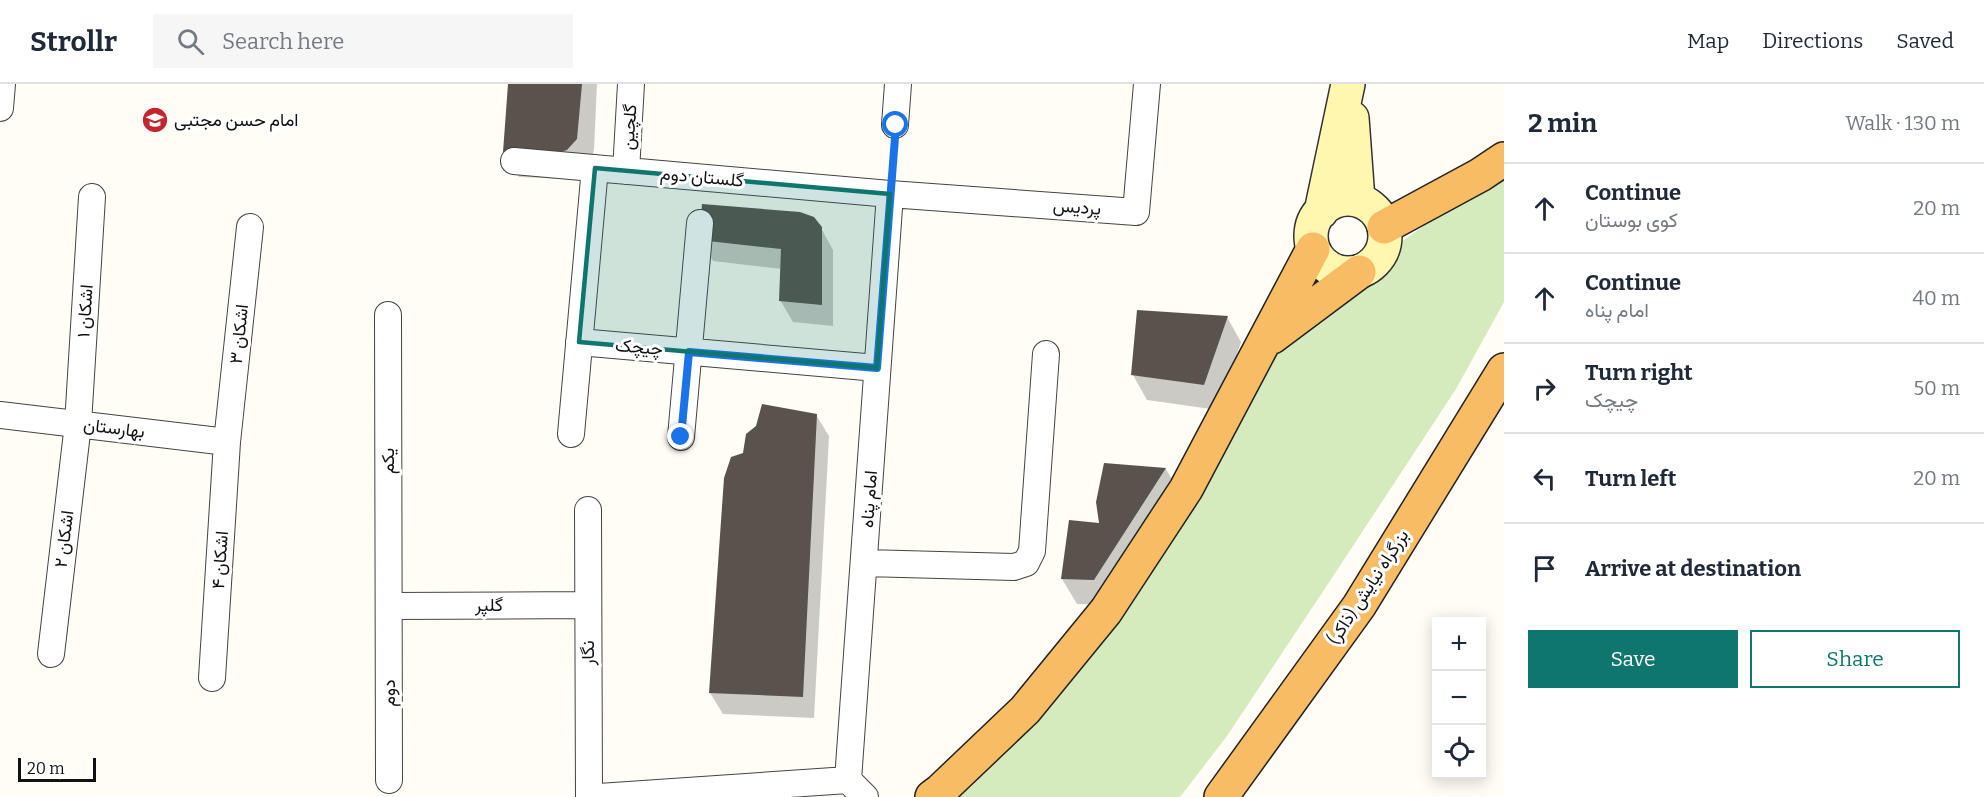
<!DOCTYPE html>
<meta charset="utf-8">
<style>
:root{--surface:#fff;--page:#f6f6f7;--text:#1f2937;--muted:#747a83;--line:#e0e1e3;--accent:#0f766e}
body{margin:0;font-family:Bitter,Vazirmatn,serif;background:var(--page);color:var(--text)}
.controls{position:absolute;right:18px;bottom:18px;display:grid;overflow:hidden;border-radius:0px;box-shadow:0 3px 15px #0003}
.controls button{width:54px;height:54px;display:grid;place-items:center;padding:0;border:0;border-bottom:2px solid var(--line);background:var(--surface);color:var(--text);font:30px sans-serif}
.scale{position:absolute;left:18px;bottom:15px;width:78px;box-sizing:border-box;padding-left:6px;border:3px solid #111;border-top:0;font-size:16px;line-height:21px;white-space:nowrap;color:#111;-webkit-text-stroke:4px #fff;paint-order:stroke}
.stop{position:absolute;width:18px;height:18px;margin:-14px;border:4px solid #1a73e8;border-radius:50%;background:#fff}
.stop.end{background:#1a73e8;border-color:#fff;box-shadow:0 2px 6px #0008}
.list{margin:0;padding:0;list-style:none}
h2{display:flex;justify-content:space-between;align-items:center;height:78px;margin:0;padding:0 24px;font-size:26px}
h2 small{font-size:20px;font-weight:400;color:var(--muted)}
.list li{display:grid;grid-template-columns:39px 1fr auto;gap:18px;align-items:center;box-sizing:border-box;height:90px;padding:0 24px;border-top:2px solid var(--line)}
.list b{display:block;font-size:22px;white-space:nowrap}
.list p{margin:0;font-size:20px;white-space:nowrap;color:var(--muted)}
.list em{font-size:20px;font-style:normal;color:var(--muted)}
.actions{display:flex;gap:12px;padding:18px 24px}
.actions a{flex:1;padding:14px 0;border:2px solid var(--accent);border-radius:0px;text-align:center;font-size:21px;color:var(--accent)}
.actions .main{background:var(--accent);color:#fff}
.icon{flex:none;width:33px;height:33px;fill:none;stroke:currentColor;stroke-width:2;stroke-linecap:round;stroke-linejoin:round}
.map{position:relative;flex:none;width:1504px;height:713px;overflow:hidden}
header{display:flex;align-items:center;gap:36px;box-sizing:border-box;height:84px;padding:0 30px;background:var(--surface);border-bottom:2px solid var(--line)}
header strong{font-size:28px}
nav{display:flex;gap:33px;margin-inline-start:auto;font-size:21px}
.search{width:420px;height:54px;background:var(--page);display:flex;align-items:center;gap:15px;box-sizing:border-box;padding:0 21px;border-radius:0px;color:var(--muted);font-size:22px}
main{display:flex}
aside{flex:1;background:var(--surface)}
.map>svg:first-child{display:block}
.green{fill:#d5ebbd}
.shadow{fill:#0003}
.building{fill:#5a524d}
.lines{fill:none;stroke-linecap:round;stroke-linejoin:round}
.minor-casing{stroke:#444;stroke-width:28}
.secondary-casing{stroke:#333;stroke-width:36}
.trunk-casing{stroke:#222;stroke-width:36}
.path{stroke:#333;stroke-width:4;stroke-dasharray:6 3;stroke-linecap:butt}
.minor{stroke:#fff;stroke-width:26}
.secondary{stroke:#fff6b0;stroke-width:33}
.trunk{stroke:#f7bc64;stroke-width:33}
.route{stroke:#1a73e8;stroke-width:8}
.marked{fill:#0f766e;fill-opacity:0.2;stroke:#0f766e;stroke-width:4.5;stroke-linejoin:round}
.labels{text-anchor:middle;stroke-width:6;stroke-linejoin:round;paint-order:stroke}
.poi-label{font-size:18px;fill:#111;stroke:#fff;text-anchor:start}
.street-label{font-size:18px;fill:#111;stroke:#fff}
</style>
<header>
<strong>Strollr</strong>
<div class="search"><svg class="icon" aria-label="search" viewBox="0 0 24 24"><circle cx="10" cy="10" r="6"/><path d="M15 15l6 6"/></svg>Search here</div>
<nav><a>Map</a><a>Directions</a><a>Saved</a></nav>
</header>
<main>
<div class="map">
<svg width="1504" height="713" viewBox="0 0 1504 713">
<rect width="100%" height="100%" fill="#fffdf5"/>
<path class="green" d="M1504,89v129l-48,87 -128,195 -101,152 -47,61h-223l14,-10 104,-112 101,-144 103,-183 67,-66 97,-70z"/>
<path class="shadow" d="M510,0h87l-3,65 -3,16 -9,10 -13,4 -50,-2 -15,-26z
M821,144l12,22v76l-40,-4 -13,-22 2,-31 -69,-8 -12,-21z
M1227,233l14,25 -23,68 -71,-10 -14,-25z
M816,331l13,21 -15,282 -91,-4 -13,-21 15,-215 19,-23z
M1105,381l61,4 14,25 -72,111 -31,-1 -15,-25 38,-54z"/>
<path class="building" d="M508,0h74l-5,55 -10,11 -13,4 -51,-2z
M702,120l98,8 14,5 8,10v78l-43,-4 2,-52 -82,-9z
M1137,226l91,6 -24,69 -73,-10z
M762,320l55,10 -14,283 -94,-4 15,-215 7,-21 12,-4 3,-19 10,-8z
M1104,379l62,5 -72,112 -33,-1 8,-59 30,3 -3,-21z"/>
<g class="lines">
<g class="minor-casing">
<path id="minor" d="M0,24l2,-24
M895,41l3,-41
M514,77l376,33 246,18 11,-128
M626,87l5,-87
M388,231l1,465
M579,258l298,26
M0,331l227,27
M571,350l24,-266
M681,353l19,-214
M588,426l1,287
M865,479l149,4 12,-4 6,-12 14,-197
M389,522l199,-1
M51,570l27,-230 14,-227
M212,594l15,-236 23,-215
M599,713l249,-17
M865,713l-17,-17 42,-586"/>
</g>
<g class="secondary-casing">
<path id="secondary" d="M1352,34l6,82
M1311 152a37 37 0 1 1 74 0a37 37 0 1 1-74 0Z
M1321,128l27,-128"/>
</g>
<g class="trunk-casing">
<path id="trunk" d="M1384,143l96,-52 24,-16
M1272,253l87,-65
M932,713l8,-6 85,-81 81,-99 80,-122 127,-240
M1221,713l138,-191 145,-236"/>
</g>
<path class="path" d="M892,85l2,-19"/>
<use href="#minor" class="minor"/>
<use href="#secondary" class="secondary"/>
<use href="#trunk" class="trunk"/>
</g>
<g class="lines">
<path class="route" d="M681,353l8,-85 188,16 19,-243"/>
</g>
<path class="marked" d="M595,84l295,26 -13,174 -298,-26z"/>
<defs>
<g id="school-disc" transform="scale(1.35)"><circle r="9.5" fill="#c4262e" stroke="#fff"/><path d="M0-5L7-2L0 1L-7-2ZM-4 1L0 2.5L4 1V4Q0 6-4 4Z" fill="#fff"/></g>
</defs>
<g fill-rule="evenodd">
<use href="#school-disc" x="155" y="36"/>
</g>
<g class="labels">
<g class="poi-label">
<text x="174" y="42">امام حسن مجتبی</text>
</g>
<g class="street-label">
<text transform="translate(629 43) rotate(-86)" y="6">گلچین</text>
<text transform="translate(702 93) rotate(5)" y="6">گلستان دوم</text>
<text transform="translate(1077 123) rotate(4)" y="6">پردیس</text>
<text transform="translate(85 227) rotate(-86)" y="6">اشکان ۱</text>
<text transform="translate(239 250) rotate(-84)" y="6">اشکان ۳</text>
<text transform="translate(639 263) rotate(5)" y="6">چیچک</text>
<text transform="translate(114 344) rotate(7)" y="6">بهارستان</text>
<text transform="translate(388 377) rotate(-90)" y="6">یکم</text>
<text transform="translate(869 415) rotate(-86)" y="6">امام پناه</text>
<text transform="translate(64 455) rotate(-83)" y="6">اشکان ۲</text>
<text transform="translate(220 476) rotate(-86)" y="6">اشکان ۴</text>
<text transform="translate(1368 503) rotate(-57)" y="6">بزرگراه نیایش (ذاکر)</text>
<text x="489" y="527">گلپر</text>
<text transform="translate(588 569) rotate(-90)" y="6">نگار</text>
<text transform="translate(389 609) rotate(-90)" y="6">دوم</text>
</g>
</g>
</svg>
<div class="controls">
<button>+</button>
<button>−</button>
<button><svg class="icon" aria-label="locate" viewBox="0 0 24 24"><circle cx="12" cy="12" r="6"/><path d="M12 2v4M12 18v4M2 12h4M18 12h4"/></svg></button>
</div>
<div class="scale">20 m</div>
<div class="stop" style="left:896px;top:41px"></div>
<div class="stop end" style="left:681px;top:353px"></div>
</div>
<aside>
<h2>2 min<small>Walk · 130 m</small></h2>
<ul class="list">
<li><svg class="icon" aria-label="ahead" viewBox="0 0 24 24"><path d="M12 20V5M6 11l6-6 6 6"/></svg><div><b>Continue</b><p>کوی بوستان</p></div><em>20 m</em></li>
<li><svg class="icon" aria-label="ahead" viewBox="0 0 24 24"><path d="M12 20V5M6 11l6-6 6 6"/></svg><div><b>Continue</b><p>امام پناه</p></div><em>40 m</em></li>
<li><svg class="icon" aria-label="right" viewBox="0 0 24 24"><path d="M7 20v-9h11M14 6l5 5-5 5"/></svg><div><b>Turn right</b><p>چیچک</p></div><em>50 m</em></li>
<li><svg class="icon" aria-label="left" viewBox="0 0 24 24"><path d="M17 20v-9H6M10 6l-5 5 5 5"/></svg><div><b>Turn left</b></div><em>20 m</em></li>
<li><svg class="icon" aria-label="arrive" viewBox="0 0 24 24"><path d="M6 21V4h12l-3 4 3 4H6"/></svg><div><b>Arrive at destination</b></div></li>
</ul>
<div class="actions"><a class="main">Save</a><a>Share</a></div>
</aside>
</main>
